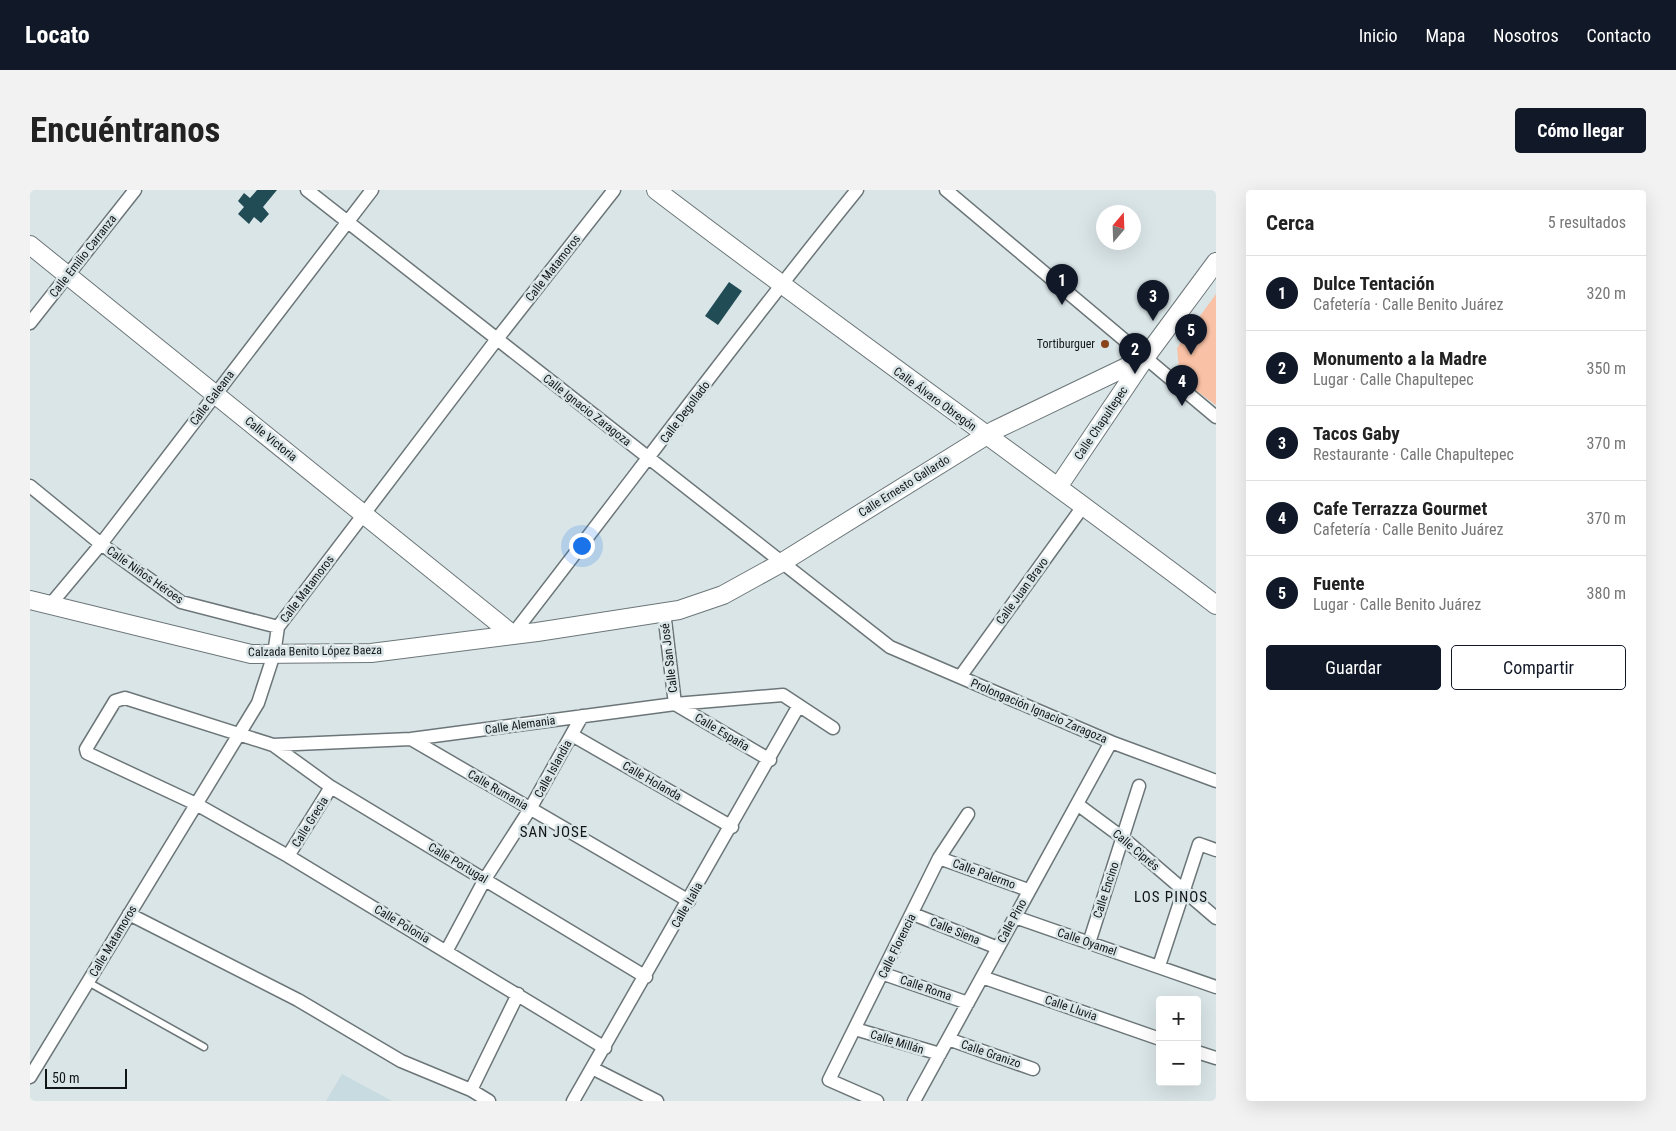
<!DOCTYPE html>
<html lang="es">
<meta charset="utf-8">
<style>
:root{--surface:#fff;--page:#f2f2f2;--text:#222;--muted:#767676;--line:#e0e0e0;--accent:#111827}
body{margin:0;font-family:"Roboto Condensed",sans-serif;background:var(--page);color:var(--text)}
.controls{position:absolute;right:15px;bottom:15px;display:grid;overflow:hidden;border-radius:5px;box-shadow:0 5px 20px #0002}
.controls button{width:45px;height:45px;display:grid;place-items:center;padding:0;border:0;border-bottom:1px solid var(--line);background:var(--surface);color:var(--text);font:25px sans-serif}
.compass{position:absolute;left:1066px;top:15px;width:45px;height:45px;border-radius:50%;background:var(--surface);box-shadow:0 5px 20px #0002;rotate:19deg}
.scale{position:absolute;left:15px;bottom:12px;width:82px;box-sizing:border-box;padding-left:5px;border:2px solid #111516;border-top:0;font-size:14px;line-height:18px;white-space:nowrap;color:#111516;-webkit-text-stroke:4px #dae5e8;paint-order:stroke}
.you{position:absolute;left:551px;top:355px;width:18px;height:18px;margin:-12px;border:4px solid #fff;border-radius:50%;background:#1a73e8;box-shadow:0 0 0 8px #1a73e833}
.badge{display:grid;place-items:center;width:32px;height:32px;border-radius:50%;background:var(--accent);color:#fff;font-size:16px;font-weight:700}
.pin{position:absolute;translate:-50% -41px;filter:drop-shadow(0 1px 2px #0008)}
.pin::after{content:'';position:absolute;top:26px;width:18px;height:15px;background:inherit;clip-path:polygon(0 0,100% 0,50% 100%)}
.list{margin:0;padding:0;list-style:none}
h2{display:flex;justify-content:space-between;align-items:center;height:65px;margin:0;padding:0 20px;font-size:21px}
h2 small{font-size:16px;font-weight:400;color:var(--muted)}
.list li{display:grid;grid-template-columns:32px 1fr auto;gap:15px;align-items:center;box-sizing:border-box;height:75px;padding:0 20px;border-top:1px solid var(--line)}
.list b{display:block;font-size:19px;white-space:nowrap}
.list p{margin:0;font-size:16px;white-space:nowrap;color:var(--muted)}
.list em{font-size:16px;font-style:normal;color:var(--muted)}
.actions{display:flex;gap:10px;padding:15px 20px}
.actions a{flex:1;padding:11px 0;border:1px solid var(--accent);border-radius:5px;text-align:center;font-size:18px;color:var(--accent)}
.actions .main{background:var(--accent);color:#fff}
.map{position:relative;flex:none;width:1186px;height:911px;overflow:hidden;border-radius:5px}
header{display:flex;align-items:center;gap:30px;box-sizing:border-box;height:70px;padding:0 25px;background:var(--accent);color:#fff}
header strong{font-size:24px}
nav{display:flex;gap:28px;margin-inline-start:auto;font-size:18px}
.intro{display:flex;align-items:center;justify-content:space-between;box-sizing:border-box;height:120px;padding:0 30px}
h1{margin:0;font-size:35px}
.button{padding:12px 22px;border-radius:5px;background:var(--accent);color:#fff;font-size:18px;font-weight:700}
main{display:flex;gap:30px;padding:0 30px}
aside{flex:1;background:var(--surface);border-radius:5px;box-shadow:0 5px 20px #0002}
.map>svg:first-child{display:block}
.built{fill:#c7dbe0}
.green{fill:#f9c1a5}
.building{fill:#224c55}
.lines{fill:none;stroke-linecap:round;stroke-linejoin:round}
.lane-casing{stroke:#6c7678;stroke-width:9}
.street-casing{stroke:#6c7678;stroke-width:15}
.secondary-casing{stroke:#6c7678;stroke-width:20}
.lane{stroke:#fff;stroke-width:6}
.street{stroke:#fff;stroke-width:12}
.secondary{stroke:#fff;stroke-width:18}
.poi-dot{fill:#89441b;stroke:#dae5e8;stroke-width:2}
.labels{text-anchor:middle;stroke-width:5;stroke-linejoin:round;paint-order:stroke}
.street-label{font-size:12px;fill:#111516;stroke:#dae5e8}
.poi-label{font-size:12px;fill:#111516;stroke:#dae5e8;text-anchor:end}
.quarter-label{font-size:15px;letter-spacing:1px;fill:#111516;stroke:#dae5e8}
</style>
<header>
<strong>Locato</strong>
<nav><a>Inicio</a><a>Mapa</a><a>Nosotros</a><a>Contacto</a></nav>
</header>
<div class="intro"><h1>Encuéntranos</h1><a class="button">Cómo llegar</a></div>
<main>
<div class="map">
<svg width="1186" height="911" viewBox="0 0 1186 911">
<rect width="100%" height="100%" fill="#dae5e8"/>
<path class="built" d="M312,884l50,27h-66z"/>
<path class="green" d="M1186,104v111l-36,-26 -3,-31z"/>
<path class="building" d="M227,0h20l-14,17 6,7 -8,9 -7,-6 -5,7 -11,-10 6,-7 -6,-6 6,-8 6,5z
M699,92l13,9 -24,34 -13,-9z"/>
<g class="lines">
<g class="lane-casing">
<path id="lane" d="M58,792l116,65"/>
</g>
<g class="street-casing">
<path id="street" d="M277,0l583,457 221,95 105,39
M916,0l270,227
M0,133l105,-133
M0,296l71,58 80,58 97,25
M20,415l51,-61 271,-354
M634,422l11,92 95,56
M483,444c115,-148 226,-299 344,-444
M930,487l124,-172
M542,545l160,92
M381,549l278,162
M243,555l58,42 315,190
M1047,614l46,34 93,80
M258,666l43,-69
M909,668l89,32
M99,724l169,86 103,61 70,29 18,11
M883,724l85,34
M985,727l201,70
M1059,753l50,-157
M417,760l38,-71 45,-70 52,-93
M1129,776l40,-122 17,6
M854,784l84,29
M952,787l178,62
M825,839l85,25
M918,849l85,30
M575,858l-317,-192 -92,-52 -109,-51 -1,-4 29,-48 10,-3 148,47 138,-6 264,-35 108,-9 50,33
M1167,862l19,6
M562,878l65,33
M0,887l228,-374 16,-49 4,-27 219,-288 117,-149
M441,900l47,-96
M543,911l225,-394
M847,911l-48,-21 110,-222 29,-44
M884,911l197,-359"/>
</g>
<g class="secondary-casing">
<path id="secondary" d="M626,0c185,141 375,275 560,415
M0,55l482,389
M1028,297l87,-129 71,-96
M0,410l221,54 120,-1 166,-21 142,-22 44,-15 58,-32 214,-133 150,-72"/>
</g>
<use href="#lane" class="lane"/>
<use href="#street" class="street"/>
<use href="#secondary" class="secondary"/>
</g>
<circle class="poi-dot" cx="1075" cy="154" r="5"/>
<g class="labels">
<g class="street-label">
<text transform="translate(53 66) rotate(-52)" y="4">Calle Emilio Carranza</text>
<text transform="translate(523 78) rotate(-52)" y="4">Calle Matamoros</text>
<text transform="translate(182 208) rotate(-53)" y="4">Calle Galeana</text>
<text transform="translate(905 209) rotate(36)" y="4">Calle Álvaro Obregón</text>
<text transform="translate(557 220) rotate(38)" y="4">Calle Ignacio Zaragoza</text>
<text transform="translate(655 222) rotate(-53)" y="4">Calle Degollado</text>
<text transform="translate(1071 233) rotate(-56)" y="4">Calle Chapultepec</text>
<text transform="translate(241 249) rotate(39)" y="4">Calle Victoria</text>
<text transform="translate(874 296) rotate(-32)" y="4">Calle Ernesto Gallardo</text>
<text transform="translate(115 385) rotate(35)" y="4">Calle Niños Héroes</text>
<text transform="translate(277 399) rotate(-53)" y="4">Calle Matamoros</text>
<text transform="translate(992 401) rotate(-54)" y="4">Calle Juan Bravo</text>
<text transform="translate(285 461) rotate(-1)" y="4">Calzada Benito López Baeza</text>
<text transform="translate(639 468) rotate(-97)" y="4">Calle San José</text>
<text transform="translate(1009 521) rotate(23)" y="4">Prolongación Ignacio Zaragoza</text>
<text transform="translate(490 535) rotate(-8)" y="4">Calle Alemania</text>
<text transform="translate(692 542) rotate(31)" y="4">Calle España</text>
<text transform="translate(523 579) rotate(-61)" y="4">Calle Islandia</text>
<text transform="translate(622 591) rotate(30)" y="4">Calle Holanda</text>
<text transform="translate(468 600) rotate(30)" y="4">Calle Rumania</text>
<text transform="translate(280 632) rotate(-58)" y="4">Calle Grecia</text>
<text transform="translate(1106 660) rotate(40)" y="4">Calle Ciprés</text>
<text transform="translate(428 673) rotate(31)" y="4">Calle Portugal</text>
<text transform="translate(954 684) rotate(20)" y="4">Calle Palermo</text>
<text transform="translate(1076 700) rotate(-72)" y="4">Calle Encino</text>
<text transform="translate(657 715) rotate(-60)" y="4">Calle Italia</text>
<text transform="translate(982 731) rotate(-62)" y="4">Calle Pino</text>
<text transform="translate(372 734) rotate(31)" y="4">Calle Polonia</text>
<text transform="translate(925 741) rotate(22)" y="4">Calle Siena</text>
<text transform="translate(83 751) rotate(-59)" y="4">Calle Matamoros</text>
<text transform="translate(1057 752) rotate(19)" y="4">Calle Oyamel</text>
<text transform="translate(867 756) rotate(-64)" y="4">Calle Florencia</text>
<text transform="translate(896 798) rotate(19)" y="4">Calle Roma</text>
<text transform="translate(1041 818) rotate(19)" y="4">Calle Lluvia</text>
<text transform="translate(867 852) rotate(17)" y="4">Calle Millán</text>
<text transform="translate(961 864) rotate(19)" y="4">Calle Granizo</text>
</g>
<g class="poi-label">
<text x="1065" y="158">Tortiburguer</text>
</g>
<g class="quarter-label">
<text x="524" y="647">SAN JOSE</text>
<text x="1141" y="712">LOS PINOS</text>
</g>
</g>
</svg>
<div class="controls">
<button>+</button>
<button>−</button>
</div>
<svg class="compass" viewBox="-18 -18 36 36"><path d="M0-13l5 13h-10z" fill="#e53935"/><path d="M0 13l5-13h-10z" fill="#767676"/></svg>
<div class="scale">50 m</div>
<div class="you"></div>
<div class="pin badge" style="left:1032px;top:115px">1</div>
<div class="pin badge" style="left:1105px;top:184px">2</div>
<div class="pin badge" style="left:1123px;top:131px">3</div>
<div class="pin badge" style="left:1152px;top:216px">4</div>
<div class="pin badge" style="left:1161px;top:165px">5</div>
</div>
<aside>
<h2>Cerca<small>5 resultados</small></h2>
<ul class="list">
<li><span class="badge">1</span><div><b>Dulce Tentación</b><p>Cafetería · Calle Benito Juárez</p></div><em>320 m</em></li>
<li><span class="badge">2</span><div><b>Monumento a la Madre</b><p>Lugar · Calle Chapultepec</p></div><em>350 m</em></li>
<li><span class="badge">3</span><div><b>Tacos Gaby</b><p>Restaurante · Calle Chapultepec</p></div><em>370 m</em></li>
<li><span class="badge">4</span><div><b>Cafe Terrazza Gourmet</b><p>Cafetería · Calle Benito Juárez</p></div><em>370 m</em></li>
<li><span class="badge">5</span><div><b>Fuente</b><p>Lugar · Calle Benito Juárez</p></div><em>380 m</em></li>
</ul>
<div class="actions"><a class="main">Guardar</a><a>Compartir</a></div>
</aside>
</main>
